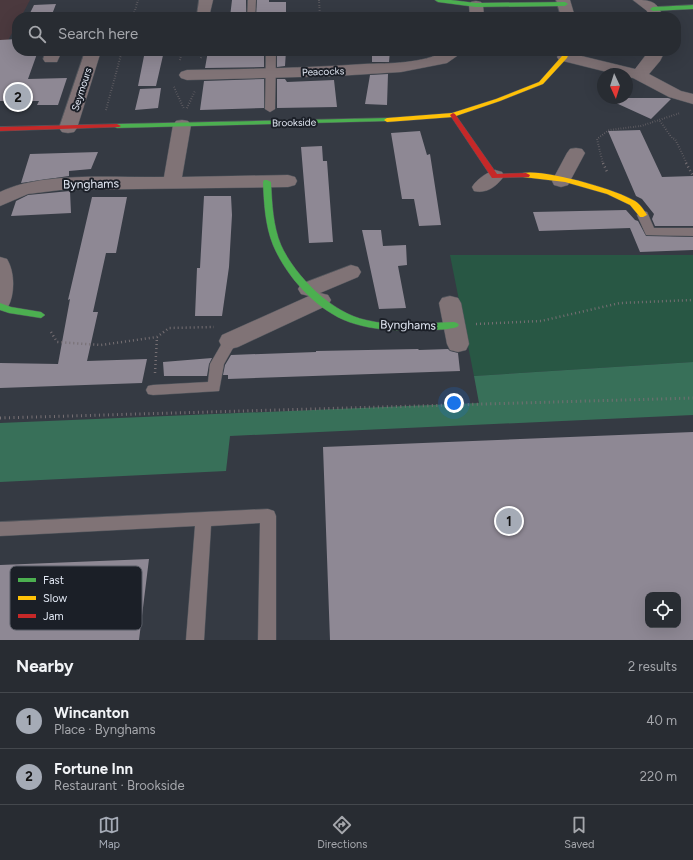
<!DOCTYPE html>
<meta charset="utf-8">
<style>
:root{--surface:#282c32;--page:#30343a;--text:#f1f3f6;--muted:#a5a7ac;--line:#44484d;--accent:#a5abb6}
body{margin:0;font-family:Figtree,sans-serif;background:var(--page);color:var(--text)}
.controls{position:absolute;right:12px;bottom:12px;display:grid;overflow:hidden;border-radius:8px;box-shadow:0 4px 16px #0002}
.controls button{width:36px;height:36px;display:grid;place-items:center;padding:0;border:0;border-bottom:1px solid var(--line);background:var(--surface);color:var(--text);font:20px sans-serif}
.compass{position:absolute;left:597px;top:68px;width:36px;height:36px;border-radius:50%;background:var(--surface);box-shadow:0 4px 16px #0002;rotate:176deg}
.you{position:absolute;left:454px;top:403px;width:14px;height:14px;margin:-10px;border:3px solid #fff;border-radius:50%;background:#1a73e8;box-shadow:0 0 0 6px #1a73e833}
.badge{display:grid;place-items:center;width:26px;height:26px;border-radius:50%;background:var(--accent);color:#111;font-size:13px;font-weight:700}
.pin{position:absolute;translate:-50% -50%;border:2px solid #fff;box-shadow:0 1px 4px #0006}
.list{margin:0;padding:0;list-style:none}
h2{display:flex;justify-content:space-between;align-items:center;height:52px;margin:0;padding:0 16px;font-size:17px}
h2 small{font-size:13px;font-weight:400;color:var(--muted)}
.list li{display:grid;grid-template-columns:26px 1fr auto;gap:12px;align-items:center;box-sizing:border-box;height:56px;padding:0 16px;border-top:1px solid var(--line)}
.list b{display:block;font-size:15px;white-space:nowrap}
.list p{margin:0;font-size:13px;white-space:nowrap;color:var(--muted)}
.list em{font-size:13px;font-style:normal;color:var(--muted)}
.icon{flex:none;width:22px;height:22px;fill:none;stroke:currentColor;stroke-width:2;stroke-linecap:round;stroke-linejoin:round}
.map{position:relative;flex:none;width:693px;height:640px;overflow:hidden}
.search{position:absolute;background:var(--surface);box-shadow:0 4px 16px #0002;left:12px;right:12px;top:12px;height:44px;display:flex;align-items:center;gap:10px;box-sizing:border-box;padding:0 14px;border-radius:16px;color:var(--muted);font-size:15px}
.sheet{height:164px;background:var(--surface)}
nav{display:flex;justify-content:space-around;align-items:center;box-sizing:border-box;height:56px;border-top:1px solid var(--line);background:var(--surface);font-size:11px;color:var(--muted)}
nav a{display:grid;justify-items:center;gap:2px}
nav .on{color:var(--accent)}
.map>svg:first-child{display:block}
.education{fill:#4b393e}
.green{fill:#285744}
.forest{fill:#387059}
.building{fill:#8e8894;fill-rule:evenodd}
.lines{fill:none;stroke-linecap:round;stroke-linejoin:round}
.lane-casing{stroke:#52575e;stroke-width:1}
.street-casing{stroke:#52575e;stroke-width:1}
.fast-casing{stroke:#52575e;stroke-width:1}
.slow-casing{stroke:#52575e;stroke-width:1}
.jam-casing{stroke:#52575e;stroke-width:1}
.path-far2{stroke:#766f73;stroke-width:2;stroke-dasharray:0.5 2;stroke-linecap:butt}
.path-far1{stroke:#766f73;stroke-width:2.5;stroke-dasharray:1 3;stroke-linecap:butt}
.path{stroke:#766f73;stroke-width:3;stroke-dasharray:1 3.5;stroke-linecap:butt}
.lane{fill:#807376;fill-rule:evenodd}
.street{fill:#807376;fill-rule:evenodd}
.fast{fill:#4caf50;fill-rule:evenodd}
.slow{fill:#ffc107;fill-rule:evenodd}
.jam{fill:#c62828;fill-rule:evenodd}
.labels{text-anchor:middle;stroke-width:4;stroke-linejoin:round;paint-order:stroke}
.far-street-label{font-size:10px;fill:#e2e8f4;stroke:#1b1f27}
.street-label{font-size:12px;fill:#e2e8f4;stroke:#1b1f27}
.key{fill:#1b1f27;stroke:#575b64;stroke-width:1}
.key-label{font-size:11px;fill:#e2e8f4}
</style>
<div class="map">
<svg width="693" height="640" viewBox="0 0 693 640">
<rect width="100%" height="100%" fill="#353a43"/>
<path class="education" d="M0,0h30l-9,17h-4v7l-17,31z"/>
<path class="green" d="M450,255h243v107l-219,14z"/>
<path class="forest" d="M693,362v53l-463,21 -4,35 -226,11v-59l479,-20 -5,-27z"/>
<path class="building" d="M232,0h14v17h-16z
M257,0h12v2h17v15h-30z
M56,4l-5,13h-23l6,-12z
M17,39v12h21l-10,28 39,-1 -9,27h-21l2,-4h-39v-61z
M145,51h19l-8,35h-18z
M208,51h56v16l-59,1z
M277,51h9l-1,15 -8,1z
M372,51h18l-1,11h-17z
M388,74l-1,31 -22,-1 5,-29z
M264,79v29l-64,2 4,-29z
M277,79h8l2,3 47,-2 3,27 -60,1z
M161,88l-3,20 -23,2 5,-21z
M605,98h63l3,1 -20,20z
M640,130l22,47 31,-1v50h-38l-3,-7 2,-5 -12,-15 -6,-3 -28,-65z
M420,131l7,24 3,-1 11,71 -22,1 -5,-27h-12l-11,-66z
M322,146l1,15h4l6,81 -24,1 -8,-96z
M98,152l-7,17 -22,2v5l-48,7 9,-29z
M70,191l1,22 -60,3 5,-15 12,-6z
M204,196h27l1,19 -3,52 -7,49h-27l2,-48h3z
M92,197h35l-11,56h-10l-13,59h5l-11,49 60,-2 -5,24 -142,5v-25l58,1 12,-65 -2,1z
M626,210l9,10 3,1 8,15 47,1v13l-53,2 -10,-24 -91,3 -6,-19z
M362,230h19l2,16 23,-1 1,20 -9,1 8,42 -27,1z
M418,349l1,1 29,-1 2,2 8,2 2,18 -232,8v-4h-5l2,-10 6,-10 85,-3v-1z
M212,358l-3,6 -2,12h-43l-1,-14z
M693,432v208h-363l-7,-193zM648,595h30v30h-30z
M149,559l-10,81h-139v-75z"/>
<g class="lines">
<g class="lane-casing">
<path id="lane" d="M248,0h8l-1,17h-8z
M266,51h10l-1,58 -5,3 -5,-3z
M643,211l4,1 7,16h39v8l-47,-1 -9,-20z
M230,336l5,2 2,3 -13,23 -5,27 -66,4 -5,-1 -2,-4 2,-4 5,-1 55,-3 2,-18 15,-26z
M268,509l6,2 2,5v124h-18l2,-117 -49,3 -7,114h-18l9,-114 -195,10v-14z"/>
</g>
<g class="street-casing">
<path id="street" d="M199,0h14l-4,17h-10l-2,-3z
M556,0h14l5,17h-14z
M633,0c17,0 24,0 30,17h-14l-2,-6z
M476,1l5,1 2,3 1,12h-14l-1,-12 2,-3z
M46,51h16l-5,11h-12l-2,-3z
M85,51h16l-24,77 -3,4 -6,1 -6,-1 -3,-4z
M445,51h19l-17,12 -46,9 -65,4 -149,4 -6,-2 -2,-3 2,-3 6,-2c59,-1 118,-2 177,-6 26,-1 58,0 81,-13z
M649,51h16l-5,10 -11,13 32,17 12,3v10l-24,-7 -36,-19 -6,-1v-3h-12l-56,-14 -2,-3 2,-3 6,-2 70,17z
M182,120l6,1 3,4 -9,52 106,-2 7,2 2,4 -2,4 -7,2 -228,3 -32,4 -28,12v-14c42,-21 116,-14 164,-15l9,-52 3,-4z
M576,148l6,1 3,4 -15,28 -2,4 -7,2 -7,-2 -2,-4 15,-28 3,-4z
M495,170l7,2 2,4c-7,10 -17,18 -30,15l-2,-4c5,-8 14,-14 23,-17z
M0,257l7,2c8,13 8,35 1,48l-8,2z
M351,265l7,2 3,5 -3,5 -38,16 8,2 3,5 -3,5 -90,42 -8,2 -8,-2 -3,-6 3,-6 87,-39 -8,-2 -3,-5 3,-5z
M450,296l8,2 3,5 8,41 -3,6 -8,2 -8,-2 -3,-6 -8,-41 3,-5z"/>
</g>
<g class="fast-casing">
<path id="fast" d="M435,0h16l25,3 89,-1 3,2 -3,2 -89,1 -38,-5z
M693,5v4l-40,2 -3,-2 3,-2z
M387,118l3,2 -1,1 -272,7 -4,-2 4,-2z
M264,180h3l4,2c1,21 2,44 10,63 14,31 51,68 85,75 29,7 59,3 88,2l3,1 2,2 -2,2c-13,4 -31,3 -45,3 -22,1 -43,-1 -63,-8 -33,-12 -63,-46 -76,-77 -8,-20 -9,-42 -10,-63z
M0,303l11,4 30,5 4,3 -4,3 -32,-5 -9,-3z"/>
</g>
<g class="slow-casing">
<path id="slow" d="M564,51h6l-3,7 -24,26 -43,17 -47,16 -66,5 -3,-2 3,-2 65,-5 44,-14 43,-17 23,-26z
M523,173c22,-4 92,16 112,28 5,3 9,9 12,14l-4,2h-3l-10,-12 -23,-11 -42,-12 -42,-5z"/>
</g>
<g class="jam-casing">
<path id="jam" d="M453,113l2,1 42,60 29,-1 4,2 -1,2 -37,1 -42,-63z
M117,124l4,2 -2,1 -119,4v-4z"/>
</g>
<path class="path-far2" d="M319,0l1,17
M134,15h53
M133,17l5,-17
M201,58l1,-7
M180,60l2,-9
M174,87l10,22
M187,108l8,-17
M106,110l16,-59
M660,121l12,17 3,1 12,25
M603,164l-6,-25 12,-9 32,-4 39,-13"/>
<path class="path-far1" d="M603,163l5,11
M686,163l7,13
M476,324l65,-3 79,-18 73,-3
M51,332l6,10 44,3 56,-8 12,-9 45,-1
M155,373l2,-36"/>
<path class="path" d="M0,418l693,-20"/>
<use href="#lane" class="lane"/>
<use href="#street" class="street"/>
<use href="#fast" class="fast"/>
<use href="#slow" class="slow"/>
<use href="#jam" class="jam"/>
</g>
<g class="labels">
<g class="far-street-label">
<text transform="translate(323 71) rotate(-2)" y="4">Peacocks</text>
<text transform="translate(81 89) rotate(-72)" y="4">Seymours</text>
<text transform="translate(294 122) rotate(-1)" y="4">Brookside</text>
</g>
<g class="street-label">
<text transform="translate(91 184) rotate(-1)" y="4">Bynghams</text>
<text transform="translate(408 325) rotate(1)" y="4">Bynghams</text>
</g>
</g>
<rect x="10" y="566" width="132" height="64" rx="6" class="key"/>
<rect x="18" y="578" width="18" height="4" fill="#4caf50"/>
<rect x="18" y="596" width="18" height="4" fill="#ffc107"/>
<rect x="18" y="614" width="18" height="4" fill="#c62828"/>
<g class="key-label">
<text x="43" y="584">Fast</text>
<text x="43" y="602">Slow</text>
<text x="43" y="620">Jam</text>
</g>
</svg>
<div class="controls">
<button><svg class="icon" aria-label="locate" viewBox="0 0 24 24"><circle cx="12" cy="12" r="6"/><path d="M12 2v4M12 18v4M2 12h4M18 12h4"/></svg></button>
</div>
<svg class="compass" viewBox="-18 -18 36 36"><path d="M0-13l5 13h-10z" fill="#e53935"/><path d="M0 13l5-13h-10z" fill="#a5a7ac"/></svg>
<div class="you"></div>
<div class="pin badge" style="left:509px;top:521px">1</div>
<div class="pin badge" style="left:18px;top:97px">2</div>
<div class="search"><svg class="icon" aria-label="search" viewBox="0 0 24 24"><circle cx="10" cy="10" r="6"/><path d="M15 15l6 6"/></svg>Search here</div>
</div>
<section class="sheet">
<h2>Nearby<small>2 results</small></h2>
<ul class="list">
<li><span class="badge">1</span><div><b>Wincanton</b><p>Place · Bynghams</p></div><em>40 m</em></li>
<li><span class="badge">2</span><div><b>Fortune Inn</b><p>Restaurant · Brookside</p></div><em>220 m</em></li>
</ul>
</section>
<nav>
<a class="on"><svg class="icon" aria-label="map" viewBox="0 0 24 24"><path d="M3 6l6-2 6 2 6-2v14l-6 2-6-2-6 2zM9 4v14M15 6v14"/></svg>Map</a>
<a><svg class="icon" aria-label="directions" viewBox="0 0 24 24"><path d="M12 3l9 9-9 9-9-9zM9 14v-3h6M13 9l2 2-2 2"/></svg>Directions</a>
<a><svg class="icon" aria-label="saved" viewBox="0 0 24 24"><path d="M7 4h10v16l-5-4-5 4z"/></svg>Saved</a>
</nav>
